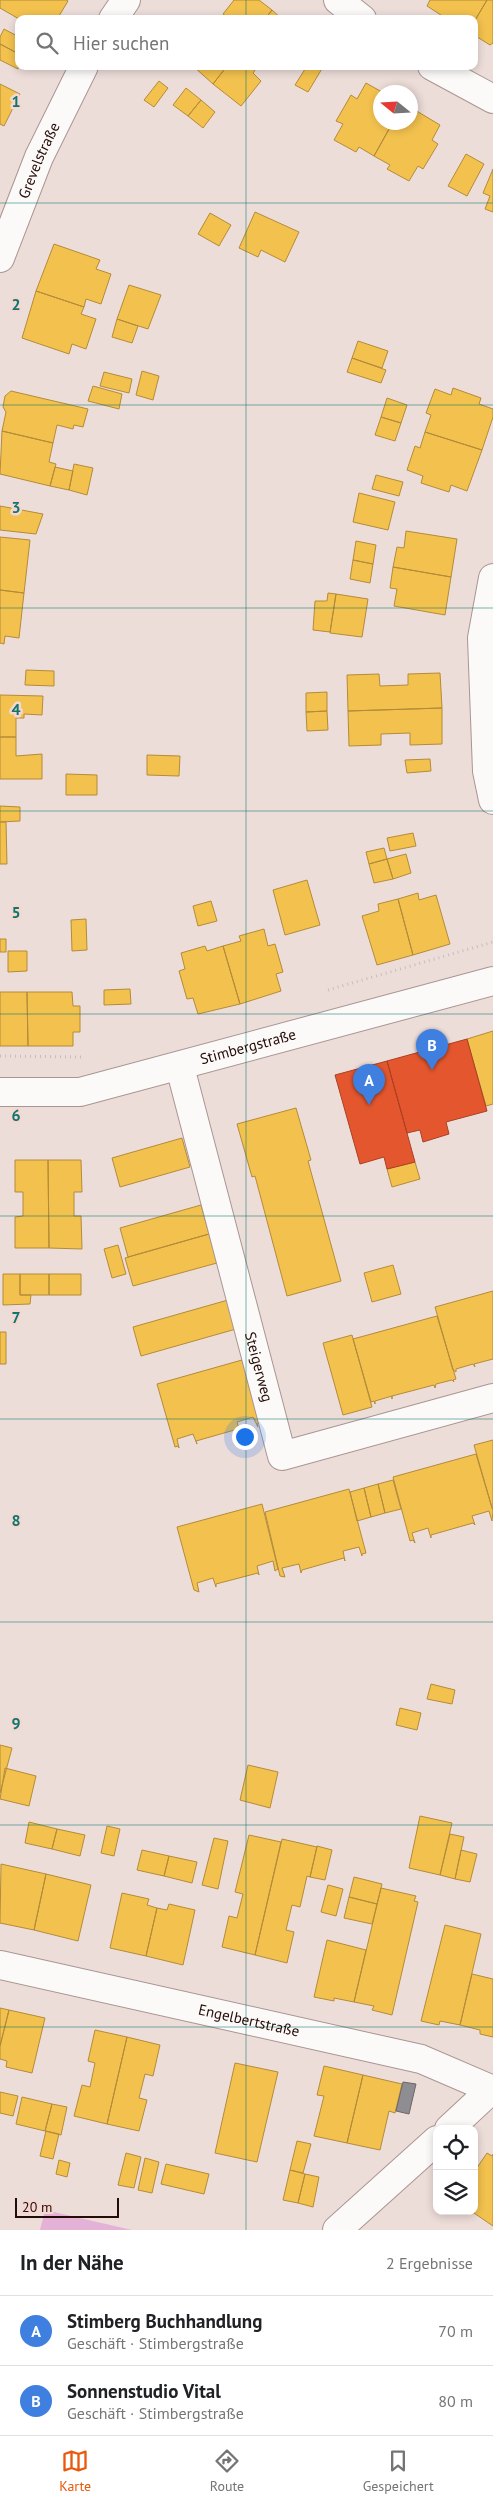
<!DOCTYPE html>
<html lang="de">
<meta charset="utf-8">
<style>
:root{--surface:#fff;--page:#f2f2f2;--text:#202124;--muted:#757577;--line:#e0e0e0;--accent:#ea580c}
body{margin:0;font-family:"PT Sans",sans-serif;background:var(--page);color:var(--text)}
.controls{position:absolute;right:15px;bottom:15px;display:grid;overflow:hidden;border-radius:10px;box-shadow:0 2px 8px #0003}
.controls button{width:45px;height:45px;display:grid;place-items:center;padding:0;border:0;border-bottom:1px solid var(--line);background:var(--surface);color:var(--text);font:25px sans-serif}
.compass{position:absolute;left:373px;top:85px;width:45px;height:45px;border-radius:50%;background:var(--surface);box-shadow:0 2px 8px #0003;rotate:288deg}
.scale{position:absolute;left:15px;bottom:12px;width:104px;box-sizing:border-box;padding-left:5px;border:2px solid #250c08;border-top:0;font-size:14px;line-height:18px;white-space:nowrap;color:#250c08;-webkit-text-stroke:4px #f5d7d1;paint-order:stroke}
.you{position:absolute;left:244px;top:1436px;width:18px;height:18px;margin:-12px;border:4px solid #fff;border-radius:50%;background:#1a73e8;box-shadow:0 0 0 8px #1a73e833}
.badge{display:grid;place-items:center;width:32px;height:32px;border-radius:50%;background:var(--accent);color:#fff;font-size:16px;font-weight:700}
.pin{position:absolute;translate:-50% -41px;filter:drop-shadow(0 1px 2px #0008)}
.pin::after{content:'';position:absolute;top:26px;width:18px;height:15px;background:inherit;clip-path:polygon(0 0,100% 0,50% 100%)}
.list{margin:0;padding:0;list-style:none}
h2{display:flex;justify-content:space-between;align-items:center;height:65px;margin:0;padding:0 20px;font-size:21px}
h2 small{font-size:16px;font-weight:400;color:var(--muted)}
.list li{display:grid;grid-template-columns:32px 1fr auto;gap:15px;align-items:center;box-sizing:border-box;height:70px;padding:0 20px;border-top:1px solid var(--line)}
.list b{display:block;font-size:19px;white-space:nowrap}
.list p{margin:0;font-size:16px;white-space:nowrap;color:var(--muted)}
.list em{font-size:16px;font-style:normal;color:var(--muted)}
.icon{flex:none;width:28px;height:28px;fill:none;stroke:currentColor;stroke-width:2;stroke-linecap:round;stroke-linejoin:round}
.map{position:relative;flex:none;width:493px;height:2230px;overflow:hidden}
.search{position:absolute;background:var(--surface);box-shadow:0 2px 8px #0003;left:15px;right:15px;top:15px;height:55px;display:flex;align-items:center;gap:12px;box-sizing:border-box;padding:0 18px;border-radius:10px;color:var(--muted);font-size:19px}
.sheet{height:205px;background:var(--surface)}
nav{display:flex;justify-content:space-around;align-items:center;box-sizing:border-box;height:70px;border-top:1px solid var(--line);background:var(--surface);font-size:14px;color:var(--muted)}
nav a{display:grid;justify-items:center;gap:2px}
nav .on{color:var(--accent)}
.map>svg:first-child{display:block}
.green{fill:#e4b2d7}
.homes{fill:#f2c14e;stroke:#b48b39}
.shops{fill:#e4572e;stroke:#ab4023}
.industry{fill:#8d8d92;stroke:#6e6669}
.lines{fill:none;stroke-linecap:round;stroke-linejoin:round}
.minor-casing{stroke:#a99693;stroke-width:30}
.path{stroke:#c6bebc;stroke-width:3;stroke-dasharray:1 4;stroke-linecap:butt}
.minor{stroke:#fcfaf9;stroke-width:28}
.grid{fill:none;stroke:#0f766e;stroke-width:1;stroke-opacity:0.55}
.labels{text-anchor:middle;stroke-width:5;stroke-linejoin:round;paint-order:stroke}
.street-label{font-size:15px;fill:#250c08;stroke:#f5d7d1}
.grid-label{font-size:16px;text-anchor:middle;font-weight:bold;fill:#0f766e;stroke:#f5d7d1;stroke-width:5;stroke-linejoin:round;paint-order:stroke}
</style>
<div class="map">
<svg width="493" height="2230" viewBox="0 0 493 2230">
<rect width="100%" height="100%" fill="#edddd9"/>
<path class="green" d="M45,2210l87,20h-92z"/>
<path class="homes" d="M0,0h67l1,1 -9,15 4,3h-44l-19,-11z
M234,0h25l13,10 -7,9h-35l-7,-5z
M430,0h57l-13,22v-3h-27l-20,-13z
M487,0h6v43l-3,2 -16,-10v-13z
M272,10l10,9h-17z
M4,29l15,8v17l-19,-10v-7z
M0,44l19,10 -1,15 -18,-9z
M193,66h34l-14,18z
M227,66h31l-5,7 8,8 -20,25 -28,-22z
M307,66l16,1 -15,25 -13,-7z
M159,81l9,7 -14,19 -10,-7z
M366,83l16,9 -2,30h13l-19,34 -15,-9 -3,5 -22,-12 9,-16 -7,-3 15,-26 6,4z
M0,84l20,10 -16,32 -4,-2z
M186,88l15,12 -13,16 -15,-11z
M201,100l14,12 -12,16 -15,-12z
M410,107l30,18 -8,15 6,4 -15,25 -5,-3 -9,15 -22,-12 3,-4 -16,-9 19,-34h17z
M466,154l18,10 -17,32 -19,-10z
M493,169v43l-8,-3 5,-13 -7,-3z
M255,212l44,20 -14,30 -24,-12 -3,7 -19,-9z
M210,213l21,12 -12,21 -21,-12z
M54,244l46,16 -4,9 15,5 -10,30 -15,-5 -2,8 -48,-16z
M129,285l32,10 -13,34 -31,-10z
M36,291l48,16 -3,7 15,5 -10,30 -14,-5 -3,10 -47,-16z
M117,319l21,7 -6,17 -20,-6z
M358,341l30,10 -6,17 -30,-10z
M352,358l34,12 -5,13 -34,-11z
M142,371l17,5 -6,24 -17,-5z
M104,372l28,7 -3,14 -29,-7z
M93,386l29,8 -3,15 -31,-8z
M453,388l28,10 -2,6 14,5v8l-11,33 -57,-18 6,-17 -5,-2 9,-24 16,6z
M11,391l77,18 -5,18 -9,-2 -1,4 -16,-4 -4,18 -51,-12 4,-19 -3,-5 2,-11z
M387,398l20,7 -6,18 -20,-6z
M381,417l20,6 -6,18 -20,-6z
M2,431l51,12 -4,19 7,2 -6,22 -50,-12z
M425,432l57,18 -15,41 -16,-6 -2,7 -28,-9 2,-7 -16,-6 8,-24 5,2z
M74,464l19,4 -6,27 -18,-5z
M55,467l18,4 -4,19 -19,-4z
M376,475l27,7 -4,14 -27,-7z
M359,493l36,9 -7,28 -35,-8z
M0,506l43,8 -7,20 -36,-4z
M406,531l51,8 -6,38 -58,-10 4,-20 7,1z
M0,537l30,3 -6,53 -24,-3z
M356,541l20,4 -3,19 -20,-4z
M353,560l20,4 -3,19 -20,-4z
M393,567l58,10 -6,38 -51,-9 3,-17 -7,-1z
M0,590l24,3 -5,45 -14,-2 -1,8 -4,-1z
M328,593l8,1 -6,38 -17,-2 2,-29h12z
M336,594l32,5 -6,38 -32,-4z
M26,670l28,1v15l-29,-1z
M440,673l2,35 -94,3 -1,-36 32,-1 1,12 28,-1v-11z
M327,692v19l-21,1v-19z
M0,695l43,1 -1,19 -18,-1v4h-8v19h-16z
M442,708v36l-32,1v-12l-29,1v11l-32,1 -1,-35z
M327,711l1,19 -21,1 -1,-19z
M0,737h16v19l26,-2v25h-42z
M147,755l33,1 -1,20 -32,-1z
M430,759l1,12 -24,2 -2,-13z
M66,774l31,1v20h-31z
M0,806l20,1v14l-20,1z
M0,822h6l1,42h-7z
M413,833l3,13 -26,5 -3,-13z
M384,848l3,11 -18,5 -3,-12z
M406,854l5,19 -18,6 -6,-20z
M387,859l6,20 -19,4 -5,-19z
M307,880l13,45 -35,10 -12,-45z
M418,893l1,7 17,-5 14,49 -37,11 -15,-56z
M398,899l15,56 -36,10 -15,-49 17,-5 -1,-7z
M211,901l6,20 -19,5 -5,-20z
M86,919l1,31 -15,1 -1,-31z
M264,929l4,17 7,-2 8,28 -7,2 5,17 -41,13 -17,-58 18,-5 -2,-5z
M0,939h6v13h-6z
M205,946l2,5 16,-5 17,58 -42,10 -5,-16 -6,1 -8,-28 6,-2 -4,-16z
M8,951h19v20l-19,1z
M130,989l1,15 -27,1v-15z
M0,992h27l1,54h-28z
M27,992h45l1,14h7v26h-7v14h-45z
M493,1031v73l-7,2 -19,-67z
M296,1108l15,52 -3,1 33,120 -54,15 -32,-120 -3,1 -15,-53z
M182,1138l8,29 -70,20 -8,-29z
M15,1160h33l1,88h-34v-31l8,-1v-24h-8z
M48,1160h33l1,32h-8v24h7l1,33 -33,-1z
M415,1162l5,17 -28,8 -5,-18z
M201,1205l8,29 -81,23 -8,-29z
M209,1234l8,29 -84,23 -8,-28z
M118,1245l8,29 -14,4 -8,-29z
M393,1265l8,29 -29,8 -8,-29z
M3,1274h17v21h11l-1,9 -27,1z
M20,1274h29v21h-29z
M49,1274h32v21h-32z
M493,1291v68l-19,5 1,3 -2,-3 -17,5v3l-3,-2 -18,-63z
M228,1300l8,29 -95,27 -8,-29z
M437,1316l19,63 -3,1 1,2 -2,-2 -16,4 -1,4 -1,-3 -42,11v3v-3l-17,5v3l-1,-3 -3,1 -18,-63z
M0,1332h6v32h-6z
M352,1335l20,72 -29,8 -20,-72z
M242,1360l17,63 -2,1 1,3 -5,-10 -16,5 3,10 -2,-3 -42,12 1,3 -4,-10 -16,5 2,9 -1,-2 -3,1 -18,-63z
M493,1440v68h-1l-18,-63z
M476,1454l17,57 -1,10 -3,-10 -17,5 3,9 -2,-2 -42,12v3l-3,-10 -16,5 3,10 -2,-3 -3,1 -17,-64z
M393,1480l8,29 -16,4 -7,-29z
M378,1484l7,29 -14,4 -7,-29z
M364,1488l7,29 -14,4 -7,-29z
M349,1489l17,64 -4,1v2l-3,-9 -16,4 2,10 -1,-3 -42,12 -1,3 -2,-9 -17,4 3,9 -5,-1 -15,-64z
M262,1504l16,65 -3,2 -2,-10 -16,5 2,9 -1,-2 -42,11v3l-3,-9 -16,5 2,9 -5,-2 -17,-63z
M431,1684l24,6 -3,14 -25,-5z
M400,1708l21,5 -4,17 -21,-5z
M0,1745l12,3 -12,45z
M248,1765l30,7 -8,36 -30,-8z
M5,1768l31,8 -7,30 -29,-7z
M420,1816l32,7 -12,52 -31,-7z
M29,1822l28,7 -5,20 -27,-6z
M107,1826l13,3 -6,27 -13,-3z
M57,1829l28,6 -5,21 -28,-7z
M450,1834l14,3 -9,42 -15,-4z
M249,1835l32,7 -26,113 -33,-8 7,-31 8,2 6,-24 -8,-2z
M214,1838l14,3 -10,48 -16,-4z
M282,1839l35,8 -7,30 -3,-1 -7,31 -8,-2 -6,25 8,2 -7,31 -32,-8z
M317,1846l15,4 -7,30 -15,-3z
M142,1850l27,6 -5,20 -27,-6z
M461,1850l16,4 -7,28 -15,-3z
M169,1856l28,6 -5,21 -28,-7z
M1,1864l45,10 -12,56 -34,-7z
M46,1874l45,11 -13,56 -44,-11z
M354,1877l28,7 -5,20 -28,-7z
M328,1885l15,4 -7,27 -15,-4z
M381,1888l35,8 -2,5 4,1 -26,113 -20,-5 2,-4 -20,-4z
M122,1893l27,6 -2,6 10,3 -11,48 -36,-8z
M349,1897l28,7 -5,20 -28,-6z
M169,1904l26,6 -12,55 -37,-9 11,-48 10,2z
M445,1925l36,9 -21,91 -20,-4 -1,4 -18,-4z
M327,1940l39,10 -12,52 -20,-4v3l-20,-4z
M472,1974l21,5v58l-13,-3v-4l-20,-5z
M0,2008l9,2 -9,36z
M9,2010l36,8 -13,55 -26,-6 1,-6 -7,-2v-13z
M95,2030l32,7 -20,87 -33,-8 8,-31 8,2 5,-24 -7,-2z
M127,2037l33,8 -7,31 -8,-2 -6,24 8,2 -8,31 -32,-7z
M235,2063l43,9 -21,90 -42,-9z
M324,2066l39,9 -16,68 -33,-7 10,-40 -7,-1z
M363,2075l39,9 -7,29 -6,-2 -9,39 -33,-7z
M0,2092l18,4 -5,20 -13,-3z
M22,2097l30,7 -7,27 -29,-7z
M52,2104l15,3 -6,28 -16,-4z
M46,2131l13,3 -6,25 -13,-3z
M297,2141l14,3 -8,29 -13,-3z
M126,2153l15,4 -7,31 -16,-3z
M487,2153l5,3 1,-2v72l-22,-15h3v-39z
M145,2158l14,4 -7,31 -14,-3z
M59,2160l11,3 -3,14 -11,-3z
M166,2164l43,10 -5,20 -43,-10z
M290,2170l15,4 -7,29 -15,-3z
M305,2174l14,3 -6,30 -15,-4z"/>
<path class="shops" d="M467,1039l20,72 -41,11 3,12 -26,8 -3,-12 -13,3 -20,-72z
M387,1061l28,101 -28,7 -3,-12 -24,7 -25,-89z"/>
<path class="industry" d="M403,2082l13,2 -7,30 -13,-3z"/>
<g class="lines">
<g class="minor-casing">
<g id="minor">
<path d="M338,0l24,19"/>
<path d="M113,19l13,-19"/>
<path d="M432,66l61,33"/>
<path id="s1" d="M0,258l39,-101 45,-91"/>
<path d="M493,578l-11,60 5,133 6,29"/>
<path id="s2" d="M180,1067l102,389 211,-58"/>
<path id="s3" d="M0,1092h80l413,-111"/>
<path id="s4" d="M0,1965l421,94 72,31"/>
<path d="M449,2129l42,-39"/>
<path d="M337,2230l100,-90"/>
</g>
</g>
<path class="path" d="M328,990l165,-48
M0,1056l81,1"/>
<use href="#minor" class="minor"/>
</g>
<path class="grid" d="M246,0v19M246,66v2164M0,203h493M0,405h493M0,608h493M0,811h493M0,1014h493M0,1216h493M0,1419h493M0,1622h493M0,1825h493M0,2027h493"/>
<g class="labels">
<g class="street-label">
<text dy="5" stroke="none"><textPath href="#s1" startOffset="105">Grevelstraße</textPath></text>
<text dy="5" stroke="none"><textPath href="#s3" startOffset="254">Stimbergstraße</textPath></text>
<text dy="5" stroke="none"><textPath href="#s2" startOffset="310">Steigerweg</textPath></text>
<text dy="5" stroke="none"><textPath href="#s4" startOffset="255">Engelbertstraße</textPath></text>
</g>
</g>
<g class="grid-label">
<text x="16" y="107">1</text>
<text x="16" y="310">2</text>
<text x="16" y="513">3</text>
<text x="16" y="715">4</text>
<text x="16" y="918">5</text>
<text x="16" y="1121">6</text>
<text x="16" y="1323">7</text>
<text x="16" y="1526">8</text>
<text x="16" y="1729">9</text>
</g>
</svg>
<div class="controls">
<button><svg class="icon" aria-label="locate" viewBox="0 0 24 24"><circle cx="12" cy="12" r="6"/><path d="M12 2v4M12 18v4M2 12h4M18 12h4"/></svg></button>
<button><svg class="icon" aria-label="layers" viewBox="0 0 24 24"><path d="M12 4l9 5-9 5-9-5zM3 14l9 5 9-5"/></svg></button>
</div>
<svg class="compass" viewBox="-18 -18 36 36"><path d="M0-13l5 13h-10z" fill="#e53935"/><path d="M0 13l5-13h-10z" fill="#757577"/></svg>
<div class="scale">20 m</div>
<div class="you"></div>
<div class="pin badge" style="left:369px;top:1105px;background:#3f7fe0">A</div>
<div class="pin badge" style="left:432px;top:1070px;background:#3f7fe0">B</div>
<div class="search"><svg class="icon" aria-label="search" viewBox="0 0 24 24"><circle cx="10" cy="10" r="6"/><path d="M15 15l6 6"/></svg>Hier suchen</div>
</div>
<section class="sheet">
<h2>In der Nähe<small>2 Ergebnisse</small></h2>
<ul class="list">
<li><span class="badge" style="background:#3f7fe0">A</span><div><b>Stimberg Buchhandlung</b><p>Geschäft · Stimbergstraße</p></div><em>70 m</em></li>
<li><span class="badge" style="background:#3f7fe0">B</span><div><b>Sonnenstudio Vital</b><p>Geschäft · Stimbergstraße</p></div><em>80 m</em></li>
</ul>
</section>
<nav>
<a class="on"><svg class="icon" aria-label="map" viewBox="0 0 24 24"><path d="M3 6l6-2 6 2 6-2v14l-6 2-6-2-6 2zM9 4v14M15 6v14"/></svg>Karte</a>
<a><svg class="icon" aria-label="directions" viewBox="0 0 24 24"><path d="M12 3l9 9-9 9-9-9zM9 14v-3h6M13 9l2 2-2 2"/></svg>Route</a>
<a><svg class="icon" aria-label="saved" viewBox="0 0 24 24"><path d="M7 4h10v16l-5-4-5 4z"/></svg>Gespeichert</a>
</nav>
